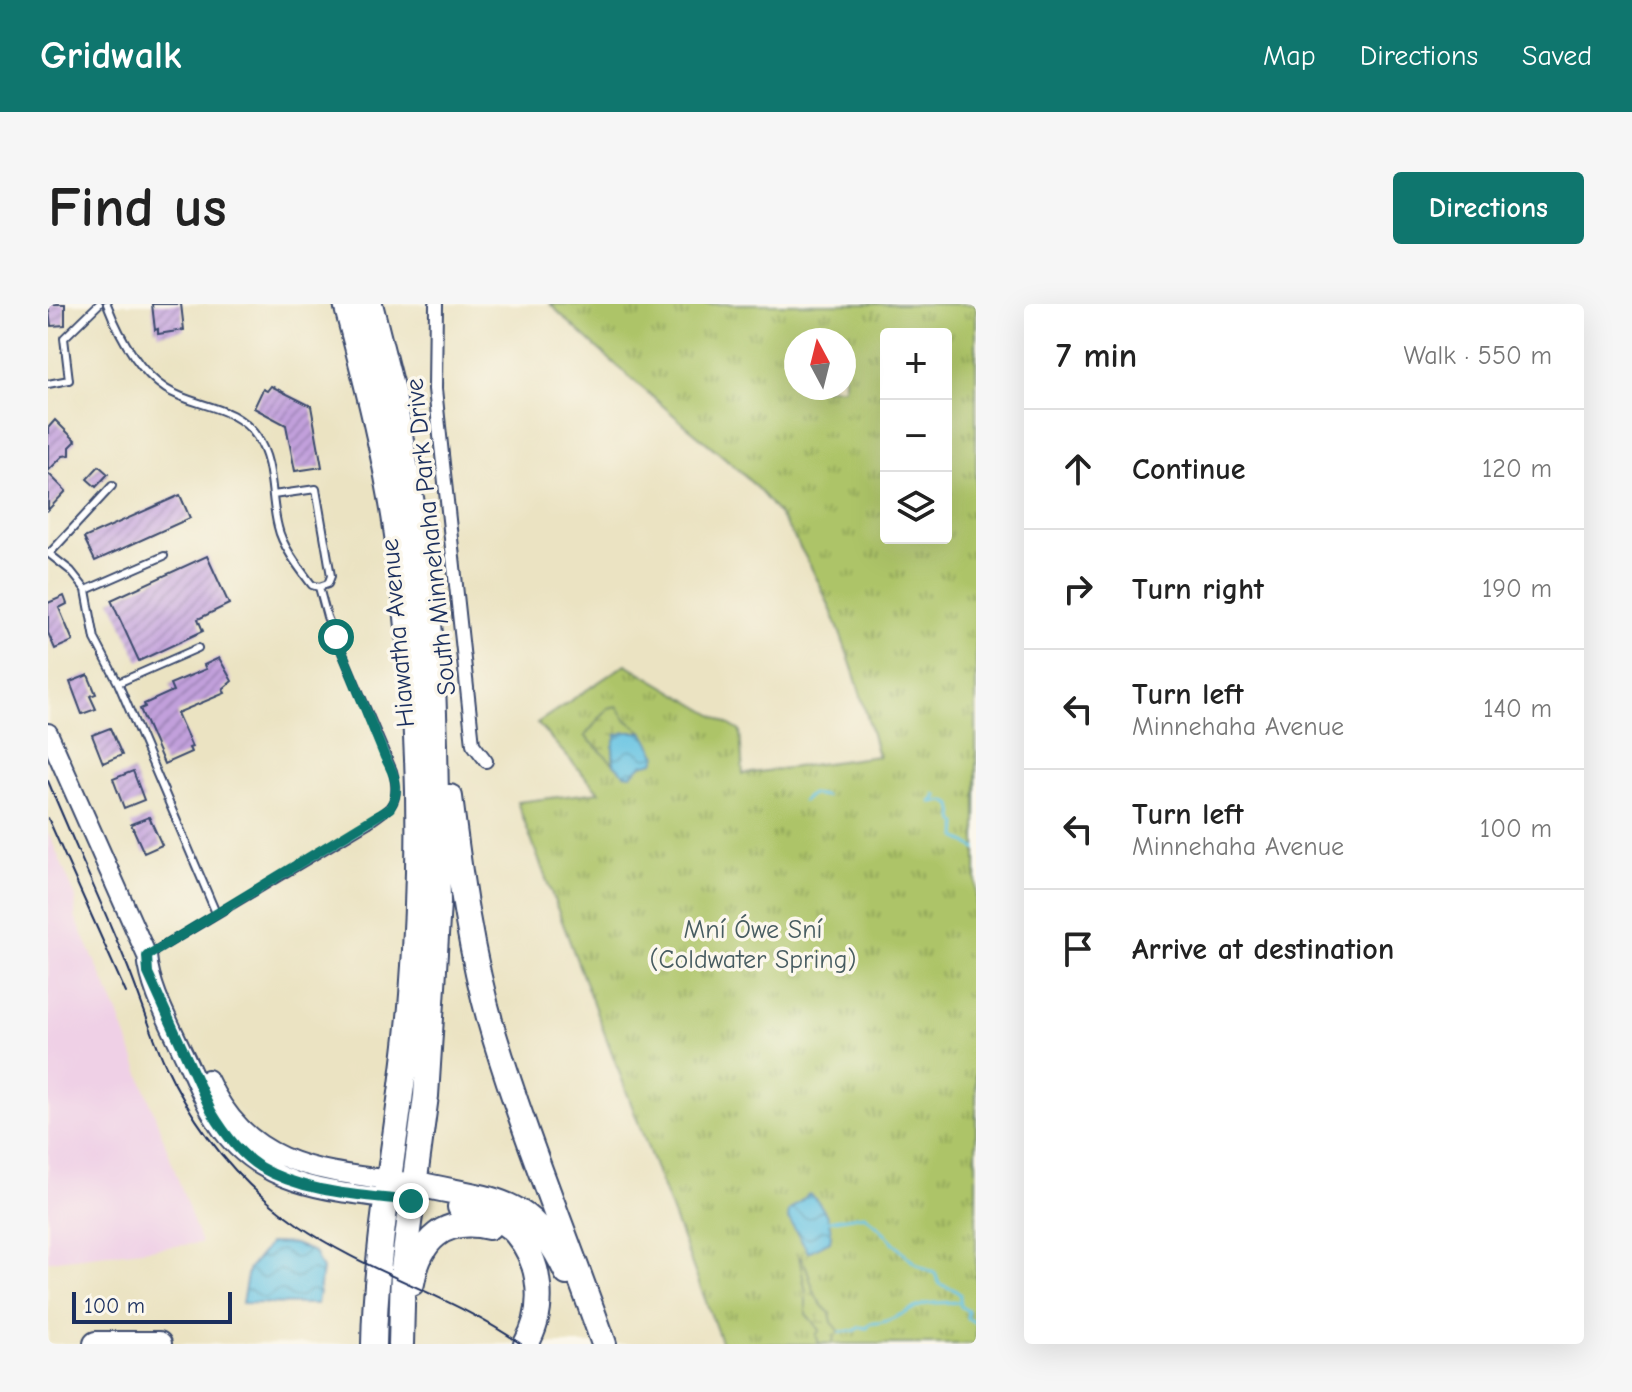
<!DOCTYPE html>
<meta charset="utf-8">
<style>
:root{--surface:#fff;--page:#f6f6f6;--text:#222;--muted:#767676;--line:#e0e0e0;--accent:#0f766e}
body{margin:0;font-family:"Comic Neue",sans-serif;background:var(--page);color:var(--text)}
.controls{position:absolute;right:24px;top:24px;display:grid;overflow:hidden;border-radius:8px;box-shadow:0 8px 32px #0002}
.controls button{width:72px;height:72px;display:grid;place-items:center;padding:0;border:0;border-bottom:2px solid var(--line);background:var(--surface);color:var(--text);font:40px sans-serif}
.compass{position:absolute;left:736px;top:24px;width:72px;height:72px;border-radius:50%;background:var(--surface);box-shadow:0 8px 32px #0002;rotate:353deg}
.scale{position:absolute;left:24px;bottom:20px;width:160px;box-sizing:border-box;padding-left:8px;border:4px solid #1b2f5e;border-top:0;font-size:22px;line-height:28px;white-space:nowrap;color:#1b2f5e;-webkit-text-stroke:6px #fbf7ec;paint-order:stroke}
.stop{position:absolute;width:24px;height:24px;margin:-18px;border:6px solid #0f766e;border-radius:50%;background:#fff}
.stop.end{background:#0f766e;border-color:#fff;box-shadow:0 2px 8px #0008}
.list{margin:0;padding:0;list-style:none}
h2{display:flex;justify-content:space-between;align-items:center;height:104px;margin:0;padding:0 32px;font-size:34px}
h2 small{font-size:26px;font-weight:400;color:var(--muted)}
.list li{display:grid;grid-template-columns:52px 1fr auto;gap:24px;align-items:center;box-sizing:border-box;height:120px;padding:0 32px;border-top:2px solid var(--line)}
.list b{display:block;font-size:30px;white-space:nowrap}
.list p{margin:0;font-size:26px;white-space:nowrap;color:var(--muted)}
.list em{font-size:26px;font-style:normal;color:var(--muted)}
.icon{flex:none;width:44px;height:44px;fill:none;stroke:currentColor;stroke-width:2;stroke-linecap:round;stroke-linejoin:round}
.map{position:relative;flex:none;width:928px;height:1040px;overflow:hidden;border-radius:8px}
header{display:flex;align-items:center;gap:48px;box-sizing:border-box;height:112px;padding:0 40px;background:var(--accent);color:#fff}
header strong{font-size:38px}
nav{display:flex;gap:44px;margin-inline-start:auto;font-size:28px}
.intro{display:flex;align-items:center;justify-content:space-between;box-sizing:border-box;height:192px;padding:0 48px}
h1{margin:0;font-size:56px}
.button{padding:20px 36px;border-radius:8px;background:var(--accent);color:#fff;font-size:28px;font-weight:700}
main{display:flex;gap:48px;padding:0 48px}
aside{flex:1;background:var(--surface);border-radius:8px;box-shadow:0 8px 32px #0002}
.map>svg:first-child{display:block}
.built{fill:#efd0e6}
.grass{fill:url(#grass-tufts);stroke:#647a63;stroke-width:2;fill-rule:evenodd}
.wetland{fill:url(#wetland-marsh);stroke:#647a63;stroke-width:2}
.water{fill:url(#water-waves);stroke:#4078a0;stroke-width:2}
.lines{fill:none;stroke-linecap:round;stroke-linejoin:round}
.stream{stroke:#64c2e2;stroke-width:3}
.building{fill:url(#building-hatch)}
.lane-casing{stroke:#3a4a6d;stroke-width:10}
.street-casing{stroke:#3a4a6d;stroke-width:16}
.secondary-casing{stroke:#3a4a6d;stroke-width:22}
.highway-casing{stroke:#3a4a6d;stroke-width:28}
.lane{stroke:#fff;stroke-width:6}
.street{stroke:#fff;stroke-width:12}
.secondary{stroke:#fff;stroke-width:18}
.highway{stroke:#fff;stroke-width:24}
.tram{stroke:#1b2f5e;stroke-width:2}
.route{stroke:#0f766e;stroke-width:10}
.labels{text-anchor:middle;stroke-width:7;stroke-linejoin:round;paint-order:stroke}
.street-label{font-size:26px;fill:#1b2f5e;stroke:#fbf7ec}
.park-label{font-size:26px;fill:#475c61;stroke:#fbf7ec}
</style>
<header>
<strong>Gridwalk</strong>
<nav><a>Map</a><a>Directions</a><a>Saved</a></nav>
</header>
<div class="intro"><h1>Find us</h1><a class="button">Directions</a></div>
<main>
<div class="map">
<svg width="928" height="1040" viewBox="0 0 928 1040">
<defs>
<pattern id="grass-tufts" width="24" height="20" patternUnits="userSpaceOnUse" patternTransform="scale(2)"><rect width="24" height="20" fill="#adc468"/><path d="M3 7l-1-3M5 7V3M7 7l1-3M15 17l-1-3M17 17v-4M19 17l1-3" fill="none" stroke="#8ca059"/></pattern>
<pattern id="wetland-marsh" width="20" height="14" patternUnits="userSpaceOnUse" patternTransform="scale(2)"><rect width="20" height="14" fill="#adc468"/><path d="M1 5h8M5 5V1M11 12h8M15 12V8" fill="none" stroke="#8ca059"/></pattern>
<pattern id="water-waves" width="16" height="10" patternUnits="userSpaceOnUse" patternTransform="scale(2)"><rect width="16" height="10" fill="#64c2e2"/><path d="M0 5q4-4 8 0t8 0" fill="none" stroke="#529eba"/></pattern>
<pattern id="building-hatch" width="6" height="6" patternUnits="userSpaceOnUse" patternTransform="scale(2)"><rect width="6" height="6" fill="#c2a0dc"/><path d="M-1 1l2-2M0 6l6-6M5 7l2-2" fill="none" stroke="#9d83b6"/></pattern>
</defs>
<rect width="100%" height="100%" fill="#fbf7ec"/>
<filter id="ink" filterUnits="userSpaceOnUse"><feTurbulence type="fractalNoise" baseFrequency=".0125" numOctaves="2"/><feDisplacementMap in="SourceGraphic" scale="16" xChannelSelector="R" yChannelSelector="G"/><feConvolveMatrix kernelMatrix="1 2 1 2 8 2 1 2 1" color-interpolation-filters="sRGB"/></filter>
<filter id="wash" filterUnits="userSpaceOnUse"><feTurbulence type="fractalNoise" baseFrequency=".006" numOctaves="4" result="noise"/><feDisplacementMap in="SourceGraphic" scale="32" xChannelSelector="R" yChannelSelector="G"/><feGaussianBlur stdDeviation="1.8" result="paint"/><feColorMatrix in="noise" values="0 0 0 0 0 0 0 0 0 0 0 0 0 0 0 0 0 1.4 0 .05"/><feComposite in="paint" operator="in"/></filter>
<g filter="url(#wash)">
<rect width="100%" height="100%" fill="#ebe3c2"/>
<path class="built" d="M0,528l28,65 -1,20 43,96 83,230 -153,18z"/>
<path class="grass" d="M502,0h426v1040h-254l-205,-542 82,-10 -62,-69 89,-59 114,67 3,43 135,-18c-25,-94 -59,-208 -131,-278 -22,-22 -47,-40 -70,-60 -43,-37 -86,-74 -127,-114zM838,30h60v204h-60zM748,36h48v48h-48z"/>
<path class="wetland" d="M569,402l10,14 16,12h-17l-13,15 1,17 -29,-28 23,-28z
M751,952c15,16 8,39 31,57l2,9 8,10 -5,3 -3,9 -13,-1 -3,-8 4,-5 -14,-16v-21z"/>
<path class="water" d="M578,428h17l14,24 -3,6 -12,3 -11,10 -7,-1 -10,-10 -1,-17 4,-12z
M761,890c14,10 25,30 21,47l-22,11 -20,-34 1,-7z
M222,939l24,1 20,8 8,18 -5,34 -75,-1 6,-33z"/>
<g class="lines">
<path class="stream" d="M887,490l3,2 -7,6 15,-1 6,4 3,17 3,1 -1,14 19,12
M755,497l8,-7 14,2
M780,917l36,-6c25,16 42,51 71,58l4,11 14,5 7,5v12l8,5 -1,7 9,5
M792,1028l14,-1 6,-4 7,1 4,-5c18,2 37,-15 55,-19 10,-2 22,-1 33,-2"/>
</g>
<g id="blocks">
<path class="building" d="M0,0h17v21l-14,1z
M104,0h29l3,26 -26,4v-5l-3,1z
M223,82l40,20 11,61 -27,4 -9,-46 -32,-17 9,-19 4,2z
M7,116l21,21 -6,6v8l-7,1 -15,15v-43z
M51,162l9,8 -12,13 -9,-8z
M0,169l18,18 -18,19z
M132,191l10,23 -95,43 -11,-23z
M159,252l22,48 -31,15 5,12 -64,30 -28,-61z
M16,292l3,8 -8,4 14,33 -18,8 -7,-16v-30z
M171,354l13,23 -9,8 2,4 -48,20 15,34 -3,1 2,4 -27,12 -24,-55 5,-2 -1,-3 29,-13 -3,-7 36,-15 -2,-4z
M40,371l8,19 -6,2 6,13 -14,5 -12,-32z
M62,424l12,27 -19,8 -11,-28z
M85,467l11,29 -20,8 -11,-29z
M101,513l13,28 -18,8 -13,-29z"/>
</g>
</g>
<g filter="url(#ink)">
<use href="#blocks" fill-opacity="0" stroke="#3a4a6d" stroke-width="2"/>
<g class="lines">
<g class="lane-casing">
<path id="lane" d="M59,0c12,31 30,66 59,85 29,19 69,15 91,48 18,26 13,60 21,90 4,19 22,42 34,58l7,2 9,-3 3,-8 -15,-87 -43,6
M0,80l21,-4 -5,-42 35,-34
M0,249l23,18 15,19 9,49 23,44 98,230
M1,250l63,-68
M38,286l78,-34
M70,379l80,-35
M102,650l218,-130c26,-18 32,-22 25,-53l-66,-154 -8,-30"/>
</g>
<g class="street-casing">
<path id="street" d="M388,0l-1,85 38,355 13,17"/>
</g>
<g class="secondary-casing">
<path id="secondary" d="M0,429l99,223c3,33 22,66 36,97 12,25 22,53 39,77 45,61 119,62 189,71
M160,775c42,92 117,92 206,104"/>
</g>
<g class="highway-casing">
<path id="highway" d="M298,0c20,76 40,153 51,231 22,152 27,307 15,460 -9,116 -36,232 -38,349
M322,0l23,91 29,166 10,91 3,93 3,157 -5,84 -7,110 -23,172 -2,76
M402,493c10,80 21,161 44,238 32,105 74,206 110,309
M366,879c76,19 115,8 153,90
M412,903c18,4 43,11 56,26 26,30 30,77 10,111
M364,979c8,-44 32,-66 77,-56
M48,1040h63"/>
</g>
<use href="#lane" class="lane"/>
<use href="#street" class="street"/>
<use href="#secondary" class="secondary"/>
<use href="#highway" class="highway"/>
<path class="tram" d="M0,477c26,62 54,123 79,184 13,32 23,65 37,97 30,65 74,121 133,162 70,49 155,71 224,120
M0,514l78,175"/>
</g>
</g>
<g class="lines" filter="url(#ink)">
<path class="route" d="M288,333l49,120c10,18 16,32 5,51l-243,148 1,17 63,138c12,20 28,43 49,56 44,26 102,28 151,34"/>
</g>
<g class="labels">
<g class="street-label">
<text transform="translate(382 233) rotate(-96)" y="9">South Minnehaha Park Drive</text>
<text transform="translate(349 329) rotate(-95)" y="9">Hiawatha Avenue</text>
</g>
<g class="park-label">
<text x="705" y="634">Mní Ówe Sní<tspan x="705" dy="30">(Coldwater Spring)</tspan></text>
</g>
</g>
</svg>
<div class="controls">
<button>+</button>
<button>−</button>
<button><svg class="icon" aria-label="layers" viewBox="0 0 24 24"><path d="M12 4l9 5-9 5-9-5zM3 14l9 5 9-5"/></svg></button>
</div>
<svg class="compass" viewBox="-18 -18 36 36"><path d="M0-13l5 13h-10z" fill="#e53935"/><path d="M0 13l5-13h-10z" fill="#767676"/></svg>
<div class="scale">100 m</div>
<div class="stop" style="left:288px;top:333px"></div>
<div class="stop end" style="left:363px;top:897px"></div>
</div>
<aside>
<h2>7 min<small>Walk · 550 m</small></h2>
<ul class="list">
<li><svg class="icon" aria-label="ahead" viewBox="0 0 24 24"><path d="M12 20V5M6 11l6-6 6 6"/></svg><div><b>Continue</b></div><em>120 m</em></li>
<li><svg class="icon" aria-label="right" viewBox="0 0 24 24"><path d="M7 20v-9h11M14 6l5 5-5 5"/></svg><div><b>Turn right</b></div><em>190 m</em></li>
<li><svg class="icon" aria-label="left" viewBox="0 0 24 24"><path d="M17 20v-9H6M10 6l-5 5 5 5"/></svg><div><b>Turn left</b><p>Minnehaha Avenue</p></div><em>140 m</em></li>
<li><svg class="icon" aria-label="left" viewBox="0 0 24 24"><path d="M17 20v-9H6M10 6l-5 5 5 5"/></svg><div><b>Turn left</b><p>Minnehaha Avenue</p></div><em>100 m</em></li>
<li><svg class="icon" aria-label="arrive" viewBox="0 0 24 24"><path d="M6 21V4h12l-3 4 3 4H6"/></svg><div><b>Arrive at destination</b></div></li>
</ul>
</aside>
</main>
